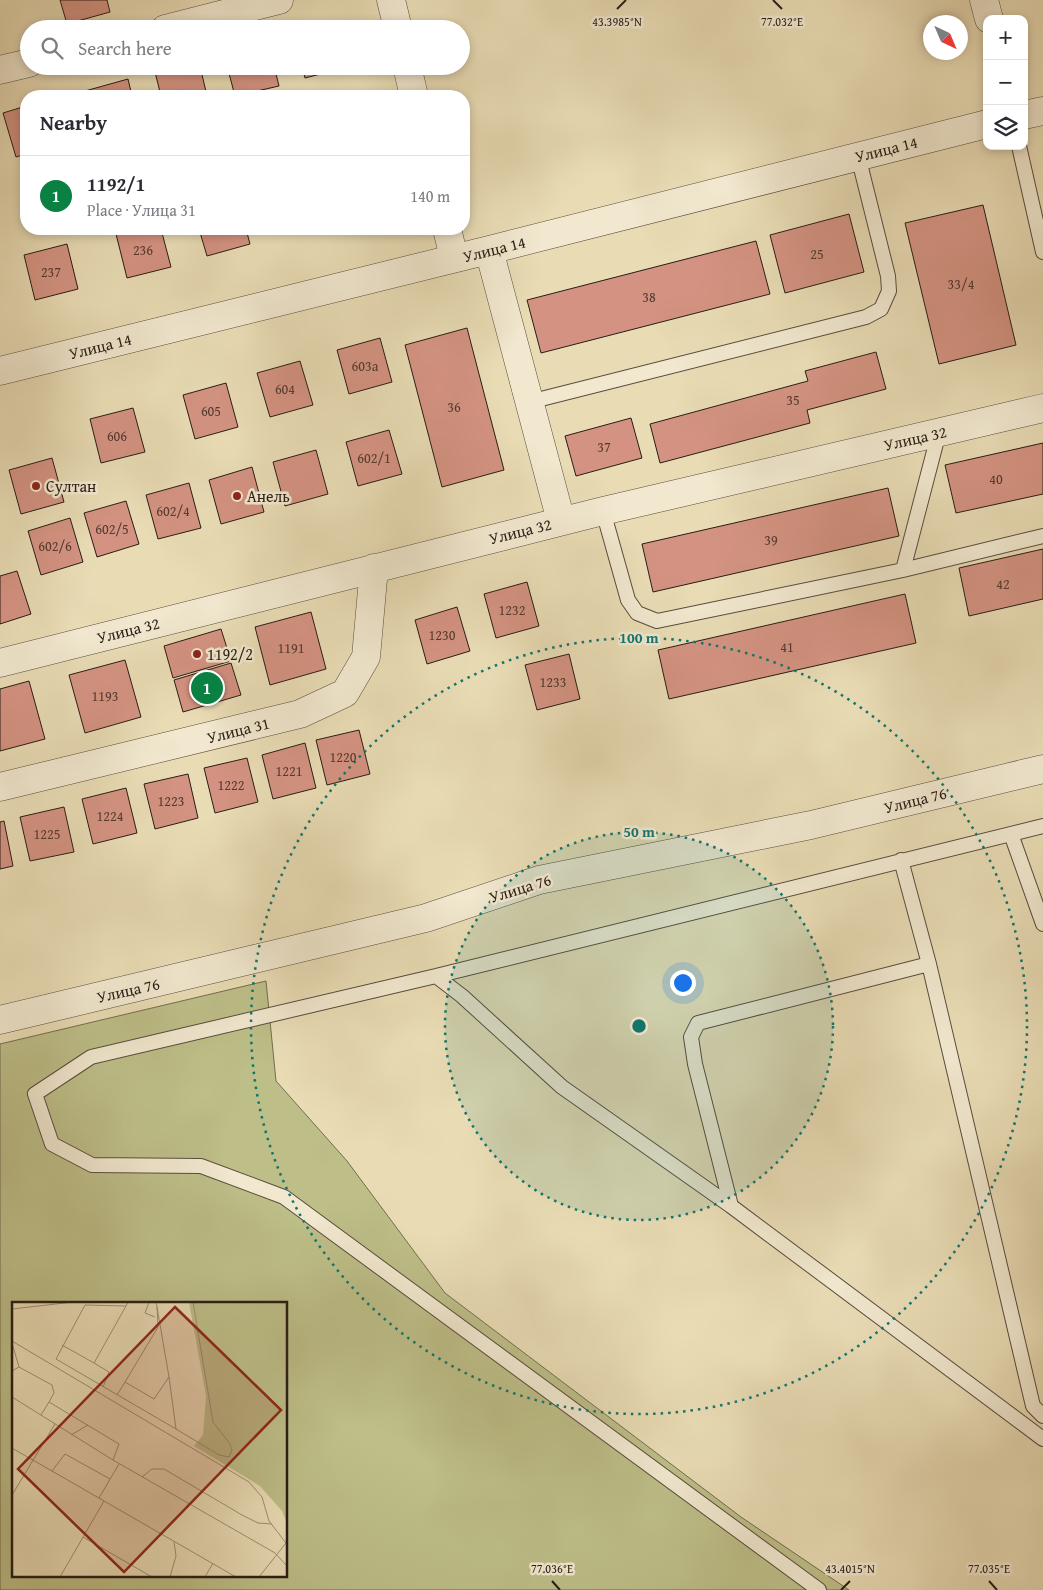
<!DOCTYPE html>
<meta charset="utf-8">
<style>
:root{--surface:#fff;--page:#f7f7f7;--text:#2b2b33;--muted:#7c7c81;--line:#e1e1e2;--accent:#0b8043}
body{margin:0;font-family:"Gentium Book Plus",serif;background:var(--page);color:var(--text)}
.controls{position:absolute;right:15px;top:15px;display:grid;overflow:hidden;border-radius:10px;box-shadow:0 2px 8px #0003}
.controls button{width:45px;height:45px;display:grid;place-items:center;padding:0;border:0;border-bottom:1px solid var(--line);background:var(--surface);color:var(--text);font:25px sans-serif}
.compass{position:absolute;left:923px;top:15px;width:45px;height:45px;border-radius:50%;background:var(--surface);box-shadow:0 2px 8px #0003;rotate:136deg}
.you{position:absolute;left:682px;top:982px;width:18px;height:18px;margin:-12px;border:4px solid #fff;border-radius:50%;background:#1a73e8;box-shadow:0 0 0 8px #1a73e833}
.badge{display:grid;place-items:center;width:32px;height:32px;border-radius:50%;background:var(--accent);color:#fff;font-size:16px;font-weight:700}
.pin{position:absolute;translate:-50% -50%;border:2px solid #fff;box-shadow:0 1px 5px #0006}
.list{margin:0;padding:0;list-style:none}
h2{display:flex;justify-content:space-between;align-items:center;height:65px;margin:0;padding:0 20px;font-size:21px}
h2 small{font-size:16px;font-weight:400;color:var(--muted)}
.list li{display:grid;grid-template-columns:32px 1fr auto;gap:15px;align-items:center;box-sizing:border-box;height:80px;padding:0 20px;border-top:1px solid var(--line)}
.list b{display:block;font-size:19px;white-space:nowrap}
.list p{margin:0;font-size:16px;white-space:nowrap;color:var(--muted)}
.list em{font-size:16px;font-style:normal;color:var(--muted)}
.icon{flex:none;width:28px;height:28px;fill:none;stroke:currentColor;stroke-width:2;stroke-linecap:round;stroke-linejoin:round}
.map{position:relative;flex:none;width:1043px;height:1590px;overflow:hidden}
.search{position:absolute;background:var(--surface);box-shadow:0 2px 8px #0003;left:20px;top:20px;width:450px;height:55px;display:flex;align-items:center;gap:12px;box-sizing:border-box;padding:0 18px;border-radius:28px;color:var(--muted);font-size:19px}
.panel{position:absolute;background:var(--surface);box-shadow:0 2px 8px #0003;left:20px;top:90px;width:450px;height:145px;border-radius:20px}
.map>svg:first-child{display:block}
.green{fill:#bdbe88;stroke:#726d4e;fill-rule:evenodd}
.building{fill:#d49382;stroke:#281c15}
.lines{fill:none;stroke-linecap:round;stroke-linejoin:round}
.service-casing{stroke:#584c3d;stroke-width:16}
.minor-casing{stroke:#584c3d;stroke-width:29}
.service{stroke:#f1e8cf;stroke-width:14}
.minor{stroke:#f1e8cf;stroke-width:28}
.ticks{fill:none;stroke:#281c15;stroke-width:2}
.ring{fill:none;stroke:#0f766e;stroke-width:2.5;stroke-dasharray:2.5 5}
.poi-dot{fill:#8f2418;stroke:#f1e8cf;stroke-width:2}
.labels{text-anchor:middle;stroke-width:5;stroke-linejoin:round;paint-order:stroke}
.number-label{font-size:14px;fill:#533a30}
.street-label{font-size:16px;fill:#281c15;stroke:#f1e8cf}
.poi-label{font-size:16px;fill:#281c15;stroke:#f1e8cf;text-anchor:start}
.inset-road{fill:none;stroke:#9c8f75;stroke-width:1}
.view{fill:#8f2418;fill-opacity:0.15;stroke:#8f2418;stroke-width:2.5}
.inset-edge{fill:none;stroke:#281c15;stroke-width:2.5}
.ticks-label{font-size:12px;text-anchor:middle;fill:#281c15;stroke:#f1e8cf;stroke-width:5;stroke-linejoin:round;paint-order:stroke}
.centre{fill:#0f766e;stroke:#f1e8cf;stroke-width:2.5}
.ring-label{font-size:15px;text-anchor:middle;font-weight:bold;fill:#0f766e;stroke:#f1e8cf;stroke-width:5;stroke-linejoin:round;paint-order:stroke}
</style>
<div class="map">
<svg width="1043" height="1590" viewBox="0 0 1043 1590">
<rect width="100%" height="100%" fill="#e9dcb5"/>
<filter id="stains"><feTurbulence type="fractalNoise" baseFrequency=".004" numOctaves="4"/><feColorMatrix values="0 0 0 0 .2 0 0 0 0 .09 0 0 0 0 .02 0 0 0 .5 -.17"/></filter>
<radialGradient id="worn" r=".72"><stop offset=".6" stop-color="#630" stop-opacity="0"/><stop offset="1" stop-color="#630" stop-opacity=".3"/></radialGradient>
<path class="green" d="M266,981l10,100 71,80 98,132 296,224 108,73h-849v-546zM14,1304h272v272h-272z"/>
<path class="building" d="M60,0h47l3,12 -43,12z
M336,22l2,7h-25z
M175,66h25l7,30h-46l-6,-24z
M227,66h47l5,20 -44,10z
M302,66h46v1l-43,11z
M128,79l4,17h-46l-1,-5z
M26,106v48l-10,3 -13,-44z
M983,205l33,140 -77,19 -34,-141z
M849,214l15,58 -79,21 -15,-58z
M135,229h26l10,38 -44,11 -11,-44z
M199,229h47l4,15 -43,12z
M281,229h25l-23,5z
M756,241l14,53 -229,59 -14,-53z
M67,244l11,45 -43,11 -11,-45z
M467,328l37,142 -62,17 -37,-142z
M380,338l12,44 -43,12 -12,-44z
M876,352l10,37 -79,21 3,13 -150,40 -10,-39 158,-43 -3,-10z
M300,361l13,44 -43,12 -13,-44z
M226,383l12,44 -43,12 -12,-44z
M133,408l12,44 -44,11 -11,-44z
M631,418l11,40 -66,18 -11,-40z
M389,430l13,44 -44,12 -12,-44z
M1043,443v51l-87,19 -11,-48z
M316,450l12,44 -43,12 -12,-44z
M52,458l12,44 -43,12 -12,-44z
M252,467l12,45 -43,12 -12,-44z
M189,483l12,45 -43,11 -12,-44z
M888,488l11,48 -246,56 -11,-48z
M126,501l13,43 -42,13 -13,-44z
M70,518l13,44 -42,13 -13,-44z
M1043,549v50l-74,17 -10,-48z
M17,571l14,43 -31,10v-48z
M527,582l12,44 -43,12 -12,-44z
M905,594l11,49 -247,56 -11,-49z
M457,607l13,44 -43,13 -12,-44z
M311,612l15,57 -56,16 -15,-58z
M221,629l10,32 -58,17 -9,-32z
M569,654l11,45 -43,11 -12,-45z
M125,660l16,57 -56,16 -16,-58z
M231,663l10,32 -58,17 -9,-32z
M29,681l16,58 -45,12v-62z
M359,730l11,44 -43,11 -11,-45z
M305,743l11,45 -43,11 -11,-44z
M247,758l11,44 -43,11 -11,-45z
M188,774l10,44 -43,11 -11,-45z
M126,788l11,45 -44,11 -11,-45z
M64,807l10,45 -44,9 -10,-44z
M4,821l9,45 -13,3v-47z"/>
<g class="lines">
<g class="service-casing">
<path id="service" d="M1019,146l24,106
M529,402l337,-85 15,-8 8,-18 -1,-15 -30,-120
M603,511l25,89 9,13 20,8 246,-51 140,-34
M903,570l36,-138
M1011,834l32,90
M901,860l28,104
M436,976l607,-150
M731,1206l-169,-119 -100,-91 -26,-20 -345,81 -56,37 17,50 40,21 109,1 83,31 535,393
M1043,1416l-10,-10 -104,-442 -231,59 -7,14 4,27 36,142 312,233"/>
</g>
<g class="minor-casing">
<path id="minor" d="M391,0l7,29
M984,0l5,19
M165,29l114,-29
M407,66l7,30
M0,70l29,-7
M1024,115l19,-4
M447,229l7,29
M489,250l72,271
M0,371l489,-121 498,-126
M0,663l603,-152 440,-103
M0,787l300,-73 45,-21 21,-36 8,-89
M0,1020l426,-102 113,-38 272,-55 232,-56"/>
</g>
<use href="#service" class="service"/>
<use href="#minor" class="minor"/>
</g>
<path class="ticks" d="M773,0l9,9M617,9l9,-9M552,1581l8,9M989,1581l8,9M841,1590l9,-9"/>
<circle cx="639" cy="1026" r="194" fill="#0f766e" fill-opacity=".12"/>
<g class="ring">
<circle cx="639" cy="1026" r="194"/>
<circle cx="639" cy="1026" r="388"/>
</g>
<g class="poi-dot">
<circle cx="36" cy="486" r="5"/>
<circle cx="237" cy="496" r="5"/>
<circle cx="197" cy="654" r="5"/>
</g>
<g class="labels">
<g class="number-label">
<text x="143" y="255">236</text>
<text x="817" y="259">25</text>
<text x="51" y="277">237</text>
<text x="961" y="289">33/4</text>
<text x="649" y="302">38</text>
<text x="365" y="371">603а</text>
<text x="285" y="394">604</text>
<text x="793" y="405">35</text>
<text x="454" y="412">36</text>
<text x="211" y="416">605</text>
<text x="117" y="441">606</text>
<text x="604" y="452">37</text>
<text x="374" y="463">602/1</text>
<text x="996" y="484">40</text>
<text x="173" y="516">602/4</text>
<text x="112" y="534">602/5</text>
<text x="771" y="545">39</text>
<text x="55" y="551">602/6</text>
<text x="1003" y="589">42</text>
<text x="512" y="615">1232</text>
<text x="442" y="640">1230</text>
<text x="787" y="652">41</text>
<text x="291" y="653">1191</text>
<text x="553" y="687">1233</text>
<text x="105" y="701">1193</text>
<text x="343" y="762">1220</text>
<text x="289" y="776">1221</text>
<text x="231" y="790">1222</text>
<text x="171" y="806">1223</text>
<text x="110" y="821">1224</text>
<text x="47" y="839">1225</text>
</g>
<g class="street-label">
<text transform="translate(886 149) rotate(-14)" y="6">Улица 14</text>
<text transform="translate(494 249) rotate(-14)" y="6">Улица 14</text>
<text transform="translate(100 346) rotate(-14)" y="6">Улица 14</text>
<text transform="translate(915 438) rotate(-13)" y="6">Улица 32</text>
<text transform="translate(520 531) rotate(-14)" y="6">Улица 32</text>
<text transform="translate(128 630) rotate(-14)" y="6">Улица 32</text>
<text transform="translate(238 730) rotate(-14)" y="6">Улица 31</text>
<text transform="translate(915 800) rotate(-14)" y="6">Улица 76</text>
<text transform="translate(520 888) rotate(-17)" y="6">Улица 76</text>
<text transform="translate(128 990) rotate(-13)" y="6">Улица 76</text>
</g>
<g class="poi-label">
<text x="46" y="492">Султан</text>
<text x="247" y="502">Анель</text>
<text x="207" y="660">1192/2</text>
</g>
</g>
<g transform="translate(12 1302)">
<rect width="275" height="275" fill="#e9dcb5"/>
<path d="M177,0h98v221l-5,-12 -22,-25 -66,-40 9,-11 3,-39z" fill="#bdbe88"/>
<path class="inset-road" d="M116,0l-2,4 -41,-1 -29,54 120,70M137,0l-4,11 10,4M144,0l1,5 12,70 -15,22 -29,-17 33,-55 -1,-20M0,7l61,-7M0,39l237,141 13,15 7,24 17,22 -27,34M0,41l7,24M50,43l32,18M0,69l7,-4 33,18 2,8 -5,9M157,75l7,52 43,26 10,2 3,-7 -2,-6 -17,-22 -20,-120M91,85l6,-15 -15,-9 32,-57M105,93l8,-13M0,95l101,63 162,93 12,13M29,113l8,-13 70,42 -6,16M59,133l17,-10M0,146l224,129M40,169l13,-17 45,25M130,175l10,-8h12l78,46 16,8 14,1M0,193l43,-71M87,196l20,-34M71,235l69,40M48,275l44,-76M158,275l6,-21 -2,-14M193,275l8,-14"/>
<path class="view" d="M163,5l106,103 -157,162 -106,-103z"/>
<rect width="275" height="275" class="inset-edge"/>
</g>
<g class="ticks-label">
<text x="617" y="26">43.3985°N</text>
<text x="782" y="26">77.032°E</text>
<text x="552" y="1573">77.036°E</text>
<text x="989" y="1573">77.035°E</text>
<text x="850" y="1573">43.4015°N</text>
</g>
<circle cx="639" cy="1026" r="8" class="centre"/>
<g class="ring-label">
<text x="639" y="643">100 m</text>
<text x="639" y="837">50 m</text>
</g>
<rect width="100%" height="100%" filter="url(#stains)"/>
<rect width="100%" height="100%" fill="url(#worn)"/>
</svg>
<div class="controls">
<button>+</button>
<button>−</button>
<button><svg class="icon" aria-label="layers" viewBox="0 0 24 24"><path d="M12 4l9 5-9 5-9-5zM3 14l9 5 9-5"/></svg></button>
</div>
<svg class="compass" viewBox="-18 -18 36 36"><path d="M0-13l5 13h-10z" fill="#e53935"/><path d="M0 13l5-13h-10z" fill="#7c7c81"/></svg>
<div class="you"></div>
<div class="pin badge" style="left:207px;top:688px">1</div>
<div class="search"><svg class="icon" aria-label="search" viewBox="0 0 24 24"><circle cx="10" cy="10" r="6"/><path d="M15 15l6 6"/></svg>Search here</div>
<section class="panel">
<h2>Nearby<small></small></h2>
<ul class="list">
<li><span class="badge">1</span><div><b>1192/1</b><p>Place · Улица 31</p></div><em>140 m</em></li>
</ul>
</section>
</div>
